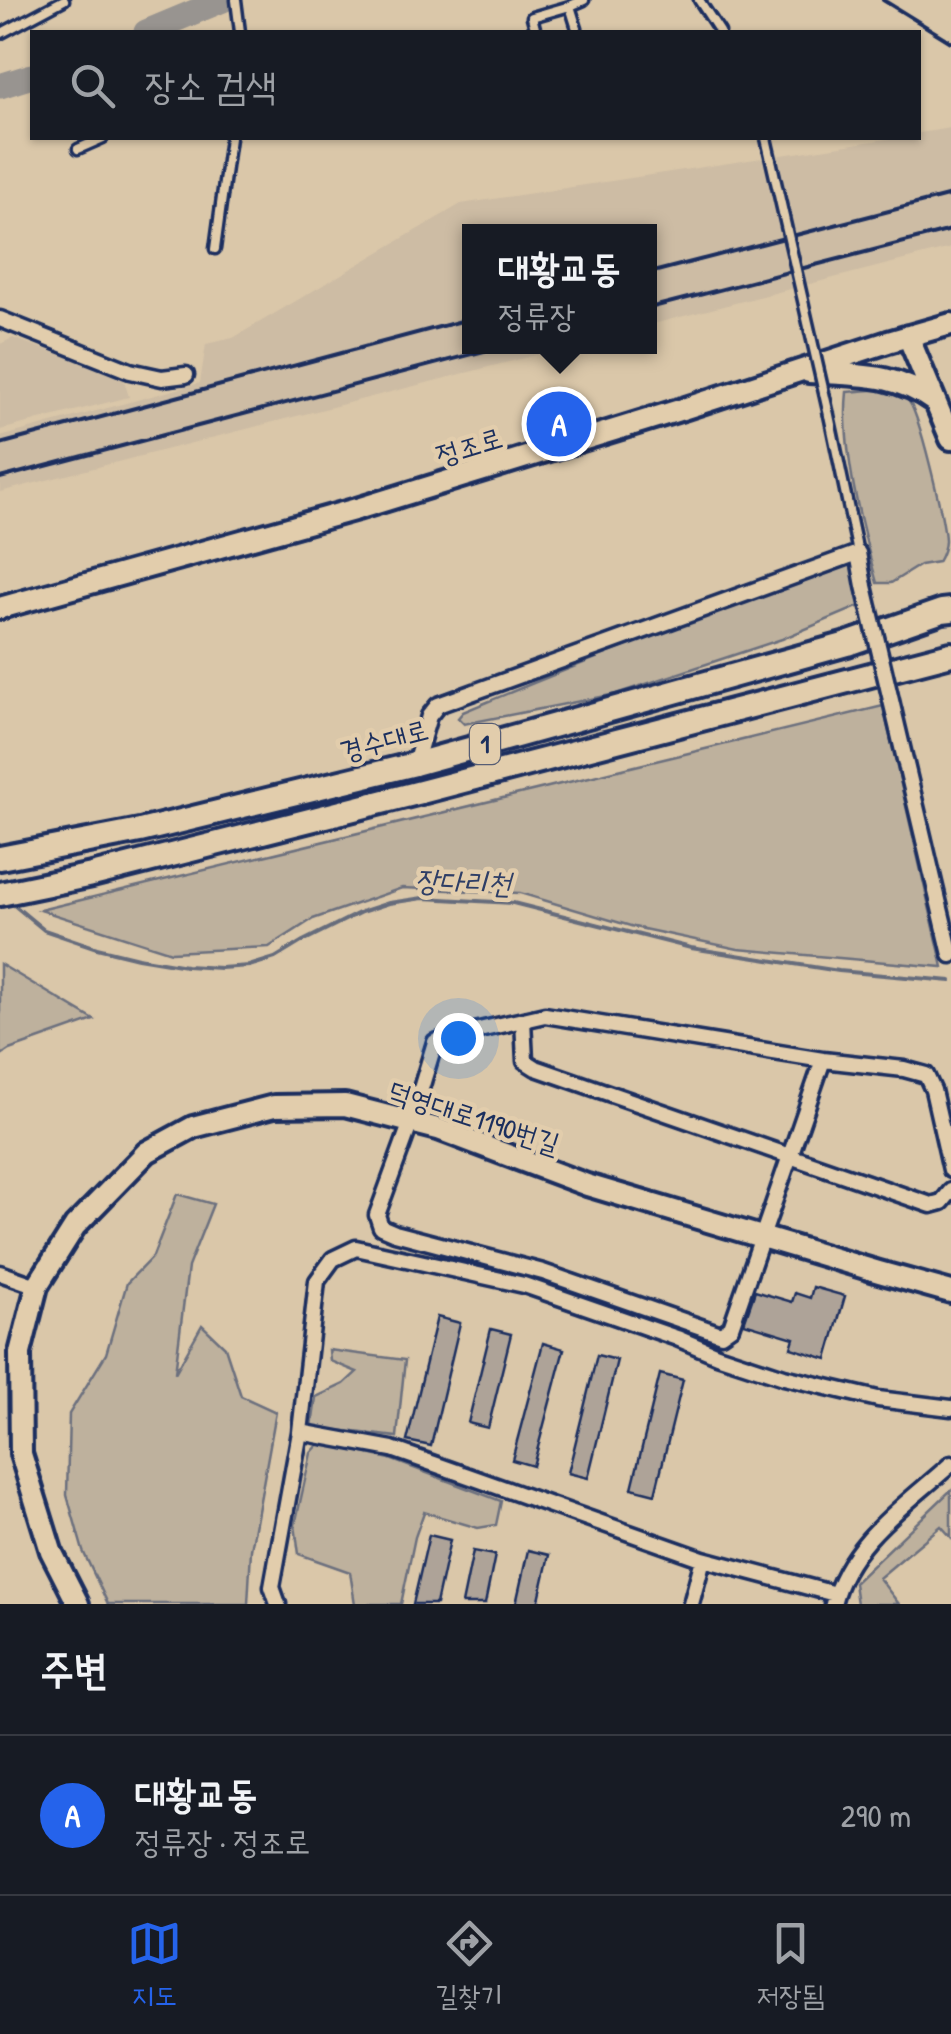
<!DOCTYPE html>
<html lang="ko">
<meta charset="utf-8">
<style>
:root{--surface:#171b24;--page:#20242c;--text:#f1f3f6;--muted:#9ea1a6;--line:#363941;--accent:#2563eb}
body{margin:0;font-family:"Patrick Hand","Poor Story",sans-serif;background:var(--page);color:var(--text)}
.you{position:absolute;left:458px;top:1038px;width:35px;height:35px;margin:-25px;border:8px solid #fff;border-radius:50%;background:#1a73e8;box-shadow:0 0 0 15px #1a73e833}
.badge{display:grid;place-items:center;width:65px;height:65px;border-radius:50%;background:var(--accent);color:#fff;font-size:32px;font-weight:700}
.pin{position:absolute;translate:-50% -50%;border:5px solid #fff;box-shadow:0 2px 10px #0006}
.popup{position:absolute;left:462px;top:224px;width:195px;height:130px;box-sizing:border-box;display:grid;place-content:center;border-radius:0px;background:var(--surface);filter:drop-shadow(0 2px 8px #0005);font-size:32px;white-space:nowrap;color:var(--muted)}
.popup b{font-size:38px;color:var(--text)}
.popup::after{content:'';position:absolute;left:50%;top:100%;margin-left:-20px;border:20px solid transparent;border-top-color:var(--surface)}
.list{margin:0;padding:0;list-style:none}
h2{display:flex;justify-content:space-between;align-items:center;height:130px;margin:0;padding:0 40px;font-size:42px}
h2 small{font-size:32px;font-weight:400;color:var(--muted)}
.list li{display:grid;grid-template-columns:65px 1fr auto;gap:30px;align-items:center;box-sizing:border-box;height:160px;padding:0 40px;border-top:2px solid var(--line)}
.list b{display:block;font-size:38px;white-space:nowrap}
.list p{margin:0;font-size:32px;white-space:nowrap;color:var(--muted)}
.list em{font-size:32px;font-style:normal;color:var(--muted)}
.icon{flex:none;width:55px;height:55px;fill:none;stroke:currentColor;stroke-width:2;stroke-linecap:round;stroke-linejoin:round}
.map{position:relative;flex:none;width:951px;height:1604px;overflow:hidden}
.search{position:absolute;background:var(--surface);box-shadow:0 2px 8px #0004;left:30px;right:30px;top:30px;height:110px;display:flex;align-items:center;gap:25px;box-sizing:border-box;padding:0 35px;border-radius:0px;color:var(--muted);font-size:38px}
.sheet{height:290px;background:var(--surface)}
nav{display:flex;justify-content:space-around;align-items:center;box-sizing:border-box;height:140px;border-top:2px solid var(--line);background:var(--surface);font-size:28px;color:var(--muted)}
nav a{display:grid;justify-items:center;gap:5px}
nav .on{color:var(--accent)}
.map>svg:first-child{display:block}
.built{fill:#cdbca4}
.green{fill:#beb19d;stroke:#6c707e;stroke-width:2.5}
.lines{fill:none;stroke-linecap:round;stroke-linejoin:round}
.stream{stroke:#666c7c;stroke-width:4}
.river{stroke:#989490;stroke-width:25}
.building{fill:#aea398;stroke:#1b2f5e;stroke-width:2.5}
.lane-casing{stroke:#1b2f5e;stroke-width:15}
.street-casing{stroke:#1b2f5e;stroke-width:21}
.secondary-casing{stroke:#1b2f5e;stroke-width:28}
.primary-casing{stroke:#1b2f5e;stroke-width:30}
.lane{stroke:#e2cdac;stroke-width:8}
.street{stroke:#e2cdac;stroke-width:14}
.secondary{stroke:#e2cdac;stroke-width:20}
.primary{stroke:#e2cdac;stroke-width:22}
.rail{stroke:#1b2f5e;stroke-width:4}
.lane-bridge-casing{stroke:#1b2f5e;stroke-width:15;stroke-linecap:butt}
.street-bridge-casing{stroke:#1b2f5e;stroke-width:21;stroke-linecap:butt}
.lane-bridge{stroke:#e2cdac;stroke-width:8}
.street-bridge{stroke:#e2cdac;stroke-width:14}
.labels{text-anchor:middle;stroke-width:9;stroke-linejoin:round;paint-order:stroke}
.shield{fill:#e2cdac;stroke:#575e75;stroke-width:2.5}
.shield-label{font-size:25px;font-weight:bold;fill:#1b2f5e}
.street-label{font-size:28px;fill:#1b2f5e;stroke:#e2cdac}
.water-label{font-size:30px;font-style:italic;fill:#2e3e66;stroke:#e2cdac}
</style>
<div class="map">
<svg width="951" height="1604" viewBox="0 0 951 1604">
<rect width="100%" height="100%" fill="#dac7a9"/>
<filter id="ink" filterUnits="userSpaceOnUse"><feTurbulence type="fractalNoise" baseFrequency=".01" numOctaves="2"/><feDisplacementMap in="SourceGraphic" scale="20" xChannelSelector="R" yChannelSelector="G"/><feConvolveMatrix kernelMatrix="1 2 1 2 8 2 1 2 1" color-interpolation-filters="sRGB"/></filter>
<g filter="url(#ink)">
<path class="built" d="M951,128v120l-302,77v-93h-180v114l98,1 -567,145v-55l200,-54 6,-39 27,-6 228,-134 432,-66h25l1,-5z
M13,338l110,39 6,20 -129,33v-86z"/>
<path class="green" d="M871,390c14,0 25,-1 36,9 12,10 37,121 38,141 0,9 -3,15 -7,22l-18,3 -29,18h-14c-15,-54 -36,-135 -30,-191z
M853,564l7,42 -78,33 -166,55 -152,30 -6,-6 5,-6c129,-54 258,-104 390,-148z
M883,706l60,261 -205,-18 -104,-22 -114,-34 -118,-5 -89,31 -44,28 -98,5 -131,-42z
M0,964l94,56 -85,30 -9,6z
M177,1194l36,10 -25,63 -13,106 27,-48 23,22 16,49 35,16 -25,138 -3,54h-140l-25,-53 -16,-56 2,-81 37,-60 21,-71 26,-27z
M329,1350l76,10 -8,77 -85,-10 4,-30 28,-13 13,-12 -27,-11z
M320,1443l70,16 111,42 -5,24 -18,3 -54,-16 -9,25 -14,67h-46l-5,-32 -51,-18 -4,-29 16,-72z
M951,1490v47l-10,-11 -62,52 20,26h-42l-3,-21z"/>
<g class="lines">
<path class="stream" d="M9,901l35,29 53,18 41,10 48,8 35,2 28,-2 26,-8 28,-17 58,-29 28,-9 34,-5 90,5 178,45 148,23 112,10"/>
<path class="river" d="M146,32l77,-32
M0,86l32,-10"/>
</g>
<path class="building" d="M813,1287l32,9 -18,63 -36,-11 3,-10 -50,-15 11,-32 37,11 3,-9 15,5z
M437,1317l23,6 -29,123 -24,-5z
M491,1329l20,5 -23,94 -20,-5z
M543,1343l21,6 -31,117 -21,-6z
M597,1355l20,5 -29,118 -20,-5z
M660,1374l23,6 -28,114 -23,-6z
M429,1535l21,5 -14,64h-23z
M528,1550l21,5 -11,49h-22z
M473,1551l22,4 -10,49h-23z"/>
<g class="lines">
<g class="lane-casing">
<path id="lane" d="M236,0l4,32
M699,0l21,32
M570,6l8,26
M536,32l-4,-15 38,-11 14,-6
M0,34l64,-34
M78,149l25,-11
M215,249l15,-111
M829,415l29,138"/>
</g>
<g class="street-casing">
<path id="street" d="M0,319l130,52 32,7 24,-3
M894,713l57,242
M415,764l14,-48 9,-11 420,-152 6,33
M523,1020l2,41 11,7 395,137 11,-3 9,-11
M823,1060l-92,267 -10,7 -178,-62 -148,-39 -14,-6 -4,-12 34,-93 24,-80 22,-7 88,-20 278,45 81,9 22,6 7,15 18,80
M0,1273l37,13
M300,1432l17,-151 16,-22 23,-11 168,37 153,53 40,17 67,22 94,22 73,9
M703,1559l132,35
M278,1604l-6,-17 28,-155 92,17 311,110 -12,45
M833,1604c15,-62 74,-100 118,-140"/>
</g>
<g class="secondary-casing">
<path id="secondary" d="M908,336l43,103
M809,372c49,4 85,0 126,30
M0,608l357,-99 329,-101 202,-66 63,-18
M78,1604l-27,-53 -30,-97 -1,-101 17,-67 38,-60 72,-74 46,-25 81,-21 71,-1 93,24 149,56 292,87 72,20"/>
</g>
<g class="primary-casing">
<path id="primary" d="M0,858l140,-27 275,-67 432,-120 95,-33 9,-1
M0,894l92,-19 329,-83 530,-138"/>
</g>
<use href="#lane" class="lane"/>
<use href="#street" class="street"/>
<use href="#secondary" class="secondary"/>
<use href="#primary" class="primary"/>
<path class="rail" d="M883,0l68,42
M649,273l302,-78
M649,308l302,-78
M0,444l469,-125
M0,478l503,-132"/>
<g class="lane-bridge-casing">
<path id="lane-bridge" d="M766,138l63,277"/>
</g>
<g class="street-bridge-casing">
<path id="street-bridge" d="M864,586l30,127"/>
</g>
<use href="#lane-bridge" class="lane-bridge"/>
<use href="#street-bridge" class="street-bridge"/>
</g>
</g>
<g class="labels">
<rect class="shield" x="470" y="724" width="30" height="40" rx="8"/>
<g class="shield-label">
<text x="485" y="753">1</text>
</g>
<g class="street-label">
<text transform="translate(469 446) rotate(-17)" y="10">정조로</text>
<text transform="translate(384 740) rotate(-15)" y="10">경수대로</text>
<text transform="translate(474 1117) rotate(18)" y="10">덕영대로1190번길</text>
</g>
<g class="water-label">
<text transform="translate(463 882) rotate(2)" y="10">장다리천</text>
</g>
</g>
</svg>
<div class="you"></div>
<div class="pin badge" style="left:559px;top:424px">A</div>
<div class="popup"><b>대황교동</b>정류장</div>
<div class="search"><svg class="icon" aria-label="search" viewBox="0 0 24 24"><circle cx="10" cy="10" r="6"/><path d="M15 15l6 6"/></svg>장소 검색</div>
</div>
<section class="sheet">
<h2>주변<small></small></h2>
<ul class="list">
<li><span class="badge">A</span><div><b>대황교동</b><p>정류장 · 정조로</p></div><em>290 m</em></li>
</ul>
</section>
<nav>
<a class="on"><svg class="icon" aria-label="map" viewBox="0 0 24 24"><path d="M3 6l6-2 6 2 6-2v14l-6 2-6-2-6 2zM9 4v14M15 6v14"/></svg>지도</a>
<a><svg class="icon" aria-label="directions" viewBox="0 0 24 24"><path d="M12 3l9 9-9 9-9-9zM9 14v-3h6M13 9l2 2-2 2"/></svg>길찾기</a>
<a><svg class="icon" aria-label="saved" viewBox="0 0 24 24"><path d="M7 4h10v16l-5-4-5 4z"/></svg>저장됨</a>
</nav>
